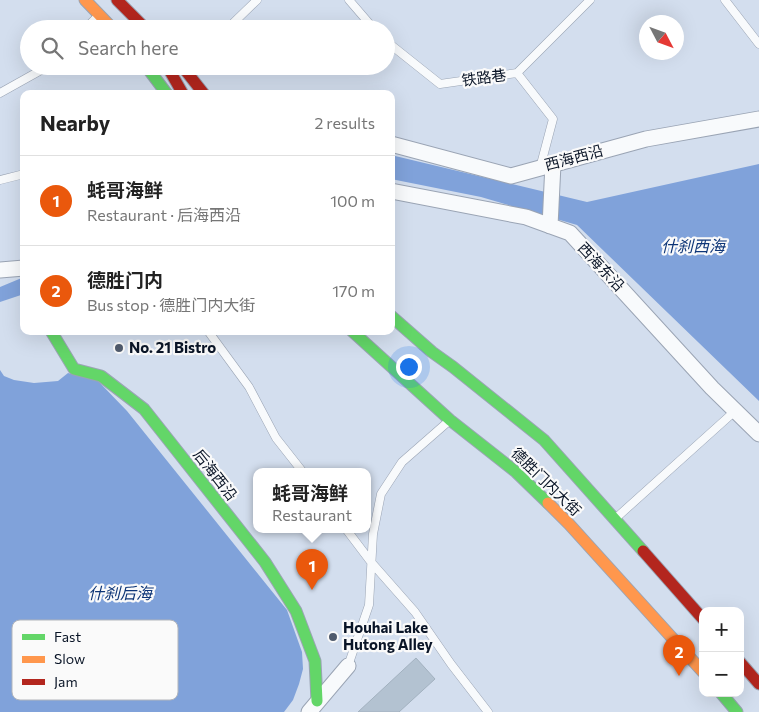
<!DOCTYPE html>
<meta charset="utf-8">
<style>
:root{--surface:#fff;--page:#f6f6f6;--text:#222;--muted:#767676;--line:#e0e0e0;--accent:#ea580c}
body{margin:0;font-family:Commissioner,"Noto Sans SC",sans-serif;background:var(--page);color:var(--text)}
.controls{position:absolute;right:15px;bottom:15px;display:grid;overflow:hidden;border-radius:10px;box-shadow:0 5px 20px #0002}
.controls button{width:45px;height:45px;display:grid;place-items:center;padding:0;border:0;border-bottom:1px solid var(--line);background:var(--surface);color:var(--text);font:25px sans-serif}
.compass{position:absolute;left:639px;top:15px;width:45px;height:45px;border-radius:50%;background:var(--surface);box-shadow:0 5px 20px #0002;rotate:131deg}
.you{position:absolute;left:408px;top:366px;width:18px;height:18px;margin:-12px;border:4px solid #fff;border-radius:50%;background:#1a73e8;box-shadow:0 0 0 8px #1a73e833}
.badge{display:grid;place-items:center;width:32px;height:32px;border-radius:50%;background:var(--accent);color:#fff;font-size:16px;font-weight:700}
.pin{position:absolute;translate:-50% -41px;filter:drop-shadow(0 1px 2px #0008)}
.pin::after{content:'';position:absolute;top:26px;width:18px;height:15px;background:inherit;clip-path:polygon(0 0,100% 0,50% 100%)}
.popup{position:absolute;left:253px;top:468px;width:118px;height:65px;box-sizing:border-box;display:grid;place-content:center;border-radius:10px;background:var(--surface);filter:drop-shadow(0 1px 4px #0005);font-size:16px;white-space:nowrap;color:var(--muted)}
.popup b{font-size:19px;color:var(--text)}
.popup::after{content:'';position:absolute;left:50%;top:100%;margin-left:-10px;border:10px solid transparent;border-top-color:var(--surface)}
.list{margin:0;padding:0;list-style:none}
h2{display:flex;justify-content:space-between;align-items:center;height:65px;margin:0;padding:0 20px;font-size:21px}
h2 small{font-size:16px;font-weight:400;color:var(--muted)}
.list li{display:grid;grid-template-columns:32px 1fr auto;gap:15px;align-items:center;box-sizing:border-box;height:90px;padding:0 20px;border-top:1px solid var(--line)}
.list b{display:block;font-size:19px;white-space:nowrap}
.list p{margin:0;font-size:16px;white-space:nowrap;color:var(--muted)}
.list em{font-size:16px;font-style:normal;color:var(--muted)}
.icon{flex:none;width:28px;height:28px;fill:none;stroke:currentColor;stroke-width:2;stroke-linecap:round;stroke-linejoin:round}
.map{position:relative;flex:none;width:759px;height:712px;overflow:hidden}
.search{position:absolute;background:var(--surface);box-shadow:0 5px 20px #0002;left:20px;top:20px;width:375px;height:55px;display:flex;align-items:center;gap:12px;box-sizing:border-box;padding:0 18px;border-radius:28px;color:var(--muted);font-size:19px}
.panel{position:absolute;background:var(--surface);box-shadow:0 5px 20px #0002;left:20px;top:90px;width:375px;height:245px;border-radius:10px}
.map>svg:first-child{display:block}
.water{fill:#80a2da}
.building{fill:#b3c2d1;stroke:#a2b1bf}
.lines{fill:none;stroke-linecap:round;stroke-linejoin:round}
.lane-casing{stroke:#9aa4b4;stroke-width:9}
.street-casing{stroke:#9aa4b4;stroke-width:17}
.fast-casing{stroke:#9aa4b4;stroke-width:13}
.slow-casing{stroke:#9aa4b4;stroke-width:13}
.jam-casing{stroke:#9aa4b4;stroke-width:13}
.lane{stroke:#f8fafc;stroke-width:8}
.street{stroke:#f8fafc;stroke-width:15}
.fast{stroke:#63d668;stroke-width:11}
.slow{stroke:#ff974d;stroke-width:11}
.jam{stroke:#b3261e;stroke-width:11}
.poi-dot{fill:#505b6d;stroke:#fafafa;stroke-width:2}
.labels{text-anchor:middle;stroke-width:4.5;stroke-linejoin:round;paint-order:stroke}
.street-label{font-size:15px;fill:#0a1527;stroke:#fafafa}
.poi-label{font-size:15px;font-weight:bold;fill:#0a1527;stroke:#fafafa;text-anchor:start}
.water-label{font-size:16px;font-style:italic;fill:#0d3577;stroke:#fafafa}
.key{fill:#fafafa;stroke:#b2b5bb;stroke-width:1}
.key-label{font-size:14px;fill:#0a1527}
</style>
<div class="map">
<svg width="759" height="712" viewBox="0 0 759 712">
<rect width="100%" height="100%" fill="#d3deee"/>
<path class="water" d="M391,155l196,47 172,-38v237l-182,-176 -96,-28 -90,-18z
M24,277v17l-24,8v-15z
M0,370l4,6 10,4 20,3 24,-2 10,-8 30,8 29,30 160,199 15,42 1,17 -4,15 -6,16 -9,12h-284z"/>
<path class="building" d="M416,658l19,21 -36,33h-41z"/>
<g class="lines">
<g class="lane-casing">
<path id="lane" d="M349,0l25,29
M725,0l34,44
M85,29l13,-13
M227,29l30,-29
M386,41l54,43 77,-11 36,46 -13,49
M517,73l73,-73
M0,93l43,-24 3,-3
M0,180l24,-6
M208,331l41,56 27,51 26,33
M616,518l119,-107
M346,529l25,33 44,50 36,52 37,48
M348,666l21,-61 4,-71 8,-40 21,-32 48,-42"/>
</g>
<g class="street-casing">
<path id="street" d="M391,144l120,32 135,-37 113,-20
M391,191l135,26 44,16 142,155 47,46
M550,226l3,-62
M0,270l24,-2
M309,712l39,-46"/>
</g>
<g class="fast-casing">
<path id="fast" d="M146,66l21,28
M391,316l41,36 21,15 91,73 99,111
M51,331l23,38 27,7 43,33 121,153 31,49 19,50 2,40
M352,331l98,89 66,52 32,31
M721,693l16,19"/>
</g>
<g class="slow-casing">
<path id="slow" d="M85,0l28,29
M548,503l21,21 134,148"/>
</g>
<g class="jam-casing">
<path id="jam" d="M117,0l29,29
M167,66l16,28
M182,66l22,28
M643,551l60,68
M740,662l19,22"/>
</g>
<use href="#lane" class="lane"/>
<use href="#street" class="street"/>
<use href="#fast" class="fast"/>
<use href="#slow" class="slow"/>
<use href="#jam" class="jam"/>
</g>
<g class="poi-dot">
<circle cx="119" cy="348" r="5"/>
<circle cx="333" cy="637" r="5"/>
</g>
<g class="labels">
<g class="street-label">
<text transform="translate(484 78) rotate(-8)" y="5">铁路巷</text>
<text transform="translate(574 158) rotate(-15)" y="5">西海西沿</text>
<text transform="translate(601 267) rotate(47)" y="5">西海东沿</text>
<text transform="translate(215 475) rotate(52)" y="5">后海西沿</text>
<text transform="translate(546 482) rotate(44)" y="5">德胜门内大街</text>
</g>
<g class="poi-label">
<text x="129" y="353">No. 21 Bistro</text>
<text x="343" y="633">Houhai Lake<tspan x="343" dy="17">Hutong Alley</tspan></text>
</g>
<g class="water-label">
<text x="693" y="252">什刹西海</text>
<text x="120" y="599">什刹后海</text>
</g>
</g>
<rect x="12" y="620" width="166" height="80" rx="8" class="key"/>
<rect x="22" y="634" width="23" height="6" fill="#63d668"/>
<rect x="22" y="656" width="23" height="7" fill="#ff974d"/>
<rect x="22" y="679" width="23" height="6" fill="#b3261e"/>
<g class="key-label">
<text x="54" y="642">Fast</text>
<text x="54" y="664">Slow</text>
<text x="54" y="687">Jam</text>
</g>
</svg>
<div class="controls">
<button>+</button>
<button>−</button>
</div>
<svg class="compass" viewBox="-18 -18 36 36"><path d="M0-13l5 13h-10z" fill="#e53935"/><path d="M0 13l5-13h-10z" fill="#767676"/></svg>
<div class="you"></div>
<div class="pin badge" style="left:312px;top:590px">1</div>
<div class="popup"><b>蚝哥海鲜</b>Restaurant</div>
<div class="pin badge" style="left:679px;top:676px">2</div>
<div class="search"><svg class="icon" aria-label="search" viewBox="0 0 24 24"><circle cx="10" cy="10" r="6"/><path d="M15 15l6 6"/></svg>Search here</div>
<section class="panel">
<h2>Nearby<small>2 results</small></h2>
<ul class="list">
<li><span class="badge">1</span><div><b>蚝哥海鲜</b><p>Restaurant · 后海西沿</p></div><em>100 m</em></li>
<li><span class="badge">2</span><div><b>德胜门内</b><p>Bus stop · 德胜门内大街</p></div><em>170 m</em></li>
</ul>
</section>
</div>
